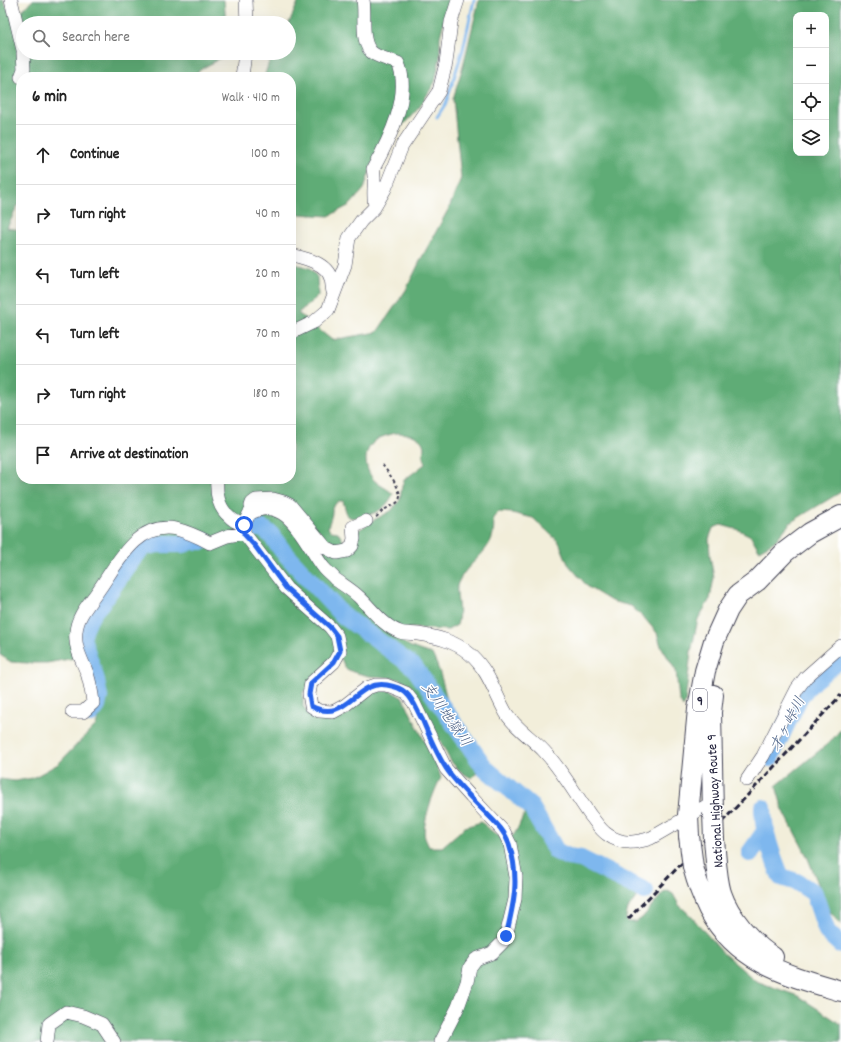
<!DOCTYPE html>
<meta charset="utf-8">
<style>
:root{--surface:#fff;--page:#f2f2f2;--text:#222;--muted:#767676;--line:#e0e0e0}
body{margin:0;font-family:Dekko,"Klee One",sans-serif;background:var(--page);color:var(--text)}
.controls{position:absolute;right:12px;top:12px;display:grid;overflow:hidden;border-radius:8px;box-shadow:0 4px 16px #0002}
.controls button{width:36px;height:36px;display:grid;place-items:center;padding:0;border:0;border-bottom:1px solid var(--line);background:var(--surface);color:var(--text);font:20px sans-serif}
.stop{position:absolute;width:12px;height:12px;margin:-9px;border:3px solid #2563eb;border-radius:50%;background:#fff}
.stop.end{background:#2563eb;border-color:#fff;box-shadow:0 1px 4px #0008}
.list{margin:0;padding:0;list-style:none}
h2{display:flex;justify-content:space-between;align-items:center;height:52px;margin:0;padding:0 16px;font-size:17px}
h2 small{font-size:13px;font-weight:400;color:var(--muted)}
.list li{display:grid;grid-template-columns:26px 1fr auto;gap:12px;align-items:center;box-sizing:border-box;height:60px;padding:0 16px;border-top:1px solid var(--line)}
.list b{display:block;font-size:15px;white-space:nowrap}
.list em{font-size:13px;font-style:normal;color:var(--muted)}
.icon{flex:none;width:22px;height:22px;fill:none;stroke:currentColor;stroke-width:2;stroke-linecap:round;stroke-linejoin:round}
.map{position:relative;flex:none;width:841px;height:1042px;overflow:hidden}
.search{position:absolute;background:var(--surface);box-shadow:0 4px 16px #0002;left:16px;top:16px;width:280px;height:44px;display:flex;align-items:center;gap:10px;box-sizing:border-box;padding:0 14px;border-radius:22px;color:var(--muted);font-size:15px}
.panel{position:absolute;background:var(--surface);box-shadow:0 4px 16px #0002;left:16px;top:72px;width:280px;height:412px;border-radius:16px}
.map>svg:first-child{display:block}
.forest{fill:#5fac76;stroke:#406758;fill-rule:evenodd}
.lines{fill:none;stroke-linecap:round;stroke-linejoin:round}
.stream{stroke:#7eb7ee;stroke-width:3}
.river{stroke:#7eb7ee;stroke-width:18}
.minor-casing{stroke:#414153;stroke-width:14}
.highway-casing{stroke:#414153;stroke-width:22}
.path{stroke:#414153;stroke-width:2;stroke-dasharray:3 3;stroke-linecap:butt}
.minor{stroke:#fff;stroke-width:13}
.highway{stroke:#fff;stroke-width:20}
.rail{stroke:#22223b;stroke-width:3;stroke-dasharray:6 3;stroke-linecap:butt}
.highway-bridge-casing{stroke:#414153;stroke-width:22;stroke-linecap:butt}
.highway-bridge{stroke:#fff;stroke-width:20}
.route{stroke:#2563eb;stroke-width:5}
.labels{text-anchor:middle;stroke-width:3;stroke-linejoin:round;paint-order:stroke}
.shield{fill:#fff;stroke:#646476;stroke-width:1}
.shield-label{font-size:13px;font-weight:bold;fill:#22223b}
.street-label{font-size:14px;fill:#22223b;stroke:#fff}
.water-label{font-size:15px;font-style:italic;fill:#475e83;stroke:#fff}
</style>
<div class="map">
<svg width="841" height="1042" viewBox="0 0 841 1042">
<rect width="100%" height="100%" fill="#fff"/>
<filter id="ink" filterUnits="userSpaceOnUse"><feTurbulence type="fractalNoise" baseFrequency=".025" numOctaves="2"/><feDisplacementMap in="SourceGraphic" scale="8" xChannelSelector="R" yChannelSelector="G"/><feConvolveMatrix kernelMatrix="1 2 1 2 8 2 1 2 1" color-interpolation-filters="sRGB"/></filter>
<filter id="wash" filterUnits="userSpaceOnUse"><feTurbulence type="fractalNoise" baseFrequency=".012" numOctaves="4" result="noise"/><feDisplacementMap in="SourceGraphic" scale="16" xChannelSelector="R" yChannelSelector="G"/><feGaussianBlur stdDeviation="0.9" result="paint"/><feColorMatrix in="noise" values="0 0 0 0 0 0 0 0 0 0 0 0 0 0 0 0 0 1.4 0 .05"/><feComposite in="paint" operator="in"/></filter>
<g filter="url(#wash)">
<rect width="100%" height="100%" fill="#f2eeda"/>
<path class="forest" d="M0,0h3l8,14 9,-2 13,-12h191l2,23h-203v30h203v2l-23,13 -12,9h-170v128h-3l-11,23 14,2v249h270v-216l19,5 7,9 1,19 -20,17 34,27 45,-8 29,-42 15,-31 28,-51 12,-30 -8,-79 10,-33 16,-66h362v492l-50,30 -16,19 -16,9 -8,-14 -12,-6 -18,-5 -8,3 -4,11 1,17 4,22 -4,21 -12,20 -7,33 -6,51 -2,4 -4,-8 -3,-28 -15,-25 -4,-13 -11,-13 -15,-14 -20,-5 -23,-14 -20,-23 -9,-22 -26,-24 -21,-5 -13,-1 -6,6c6,33 -24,40 -35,65 -4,7 4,29 -1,42l-9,5 -38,-2 -18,5c11,12 25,17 40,21 13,24 14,54 26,79 6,12 30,32 14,45 -12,-5 -22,-15 -27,-28l-28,-53 -8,-13 -11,-5 -13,-2 -16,-1 -16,-4 -8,-4 -4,-10 -38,34v14l6,8 22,8 14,-6 21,-20 12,-6 13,1 12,7 34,68 4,12c-7,11 -20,48 -16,60 1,3 3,6 4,9h13l23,-20 16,-5c6,5 13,12 20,15 18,7 17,-21 28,-27l4,3 24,43 24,6 54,26c4,11 -2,12 -7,21 -1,3 -2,7 -2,10l2,3h8l6,-4 21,-25 5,-2 5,3 6,11 12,11 32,37 33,28 42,15 43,28v18h-841v-263l15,2 18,-3 25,-14 38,-39 7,-18 2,-11 -3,-13 -7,-23 -4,-4 -16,2 -28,5h-19l-17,-1 -11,-7zM796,15h30v138h-30zM396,433c10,0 27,2 28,15 0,2 -1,5 -1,7 0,3 3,5 2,9l-21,16 -2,6 -2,14 -9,11 -19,10 -16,11 -9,11 -4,-2 -5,-9 -7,-1 -3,-3c1,-7 5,-12 4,-20l6,-7h5l4,14 4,3c19,-2 34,-6 42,-24 -6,-6 -13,-8 -18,-13 -10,-10 -13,-28 -2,-38 5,-6 15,-8 23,-10z
M299,0h150l-9,37v21l-5,24 -16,26 -22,23 -24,31 -9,27 -14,16 -21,11 -31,-2 -7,-7v-130h-27l8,-24h17v-30z
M841,729v196l-13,-16 -21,-53 -24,-46 -7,-24 55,-45z"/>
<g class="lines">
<path class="stream" d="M437,117l9,-14 17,-54 11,-49"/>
<path class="river" d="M252,528h8l5,2 6,5 11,15 59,64 73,53 71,101 46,39 25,44 12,6 13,2 64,32
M91,714l6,-8 2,-9 -3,-17 -14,-42 4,-13 7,-13 8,-9 33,-46 10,-10 14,-3h26l7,-3h12
M770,758l30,-62 13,-15 28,-22
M763,808c0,24 9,47 18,69l16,5 17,11 13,39 14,13
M750,853l16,-23"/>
</g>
</g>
<g filter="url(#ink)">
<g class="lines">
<g class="minor-casing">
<path id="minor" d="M11,0l12,50
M246,0l1,23
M363,0c3,14 -4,45 11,54 7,4 16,6 24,9 14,32 -9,77 -25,106 3,12 -1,26 2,36
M21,77l3,-8 -1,-16
M242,77l3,-24
M291,255c14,3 36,8 40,24 1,4 1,9 2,13
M291,333l23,-11 14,-12 17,-45 4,-27 12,-17 13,-13 11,-19 17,-43 37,-55 7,-28 5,-41 7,-22
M217,479c-1,14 1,29 13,38 3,4 9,6 14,8
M253,512l-2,-6 1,-3 4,-3 17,-1 11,3 6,3 36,43 10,5 11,-2 5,-5 2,-7 -1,-12 13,-6
M72,712h11l10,-9c-1,-11 -3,-20 -6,-30 -5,-13 -13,-26 -11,-41 1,-17 15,-30 24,-44 18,-26 38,-67 76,-59 12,3 23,8 34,14l17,-7 17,-3
M747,780l16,-24 34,-67 9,-12 35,-31
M47,1042l2,-18 17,-12 17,4 19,8 12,18
M440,1042l18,-35 9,-25 3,-15 6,-8 16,-6 10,-10 4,-7 9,-37 1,-22 -6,-33 -6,-12 -33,-35 -25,-28 -32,-66 -8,-10 -20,-8h-10l-9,3 -23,18 -11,6 -14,-1 -8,-5 -2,-12 2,-11 23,-21 6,-11 -3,-15 -7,-9 -44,-39 -42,-55v-8l5,-11c39,-22 56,30 75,54 3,4 8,7 11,11 8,6 17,11 24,18 13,12 24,29 41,35 6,2 12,1 18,2 19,3 37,7 52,20 19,17 24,38 36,59 10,16 26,25 38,38 18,19 31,43 46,64 6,7 10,15 18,20 14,10 28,8 43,3l62,-36"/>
</g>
<g class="highway-casing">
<path id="highway" d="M713,813l-2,-101 2,-17
M689,836l-1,-21 10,-106 7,-38 9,-30 14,-31 10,-15 19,-14 28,-29 25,-19 31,-17
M714,840c2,18 2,36 7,53 8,24 31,51 52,64
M693,867c4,15 9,29 16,43 29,53 78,65 132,81"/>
</g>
<path class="path" d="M376,517c2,-1 3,-3 5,-5 5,-5 15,-6 18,-12 5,-9 -13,-30 -18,-37"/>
<use href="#minor" class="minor"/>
<use href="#highway" class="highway"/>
<path class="rail" d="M628,919l117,-121 96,-103"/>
<g class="highway-bridge-casing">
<path id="highway-bridge" d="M713,813l1,27
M689,836l4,31"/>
</g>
<use href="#highway-bridge" class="highway-bridge"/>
</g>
</g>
<g class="lines" filter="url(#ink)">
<path class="route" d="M244,525v9l11,12 31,42 44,39 7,9 3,15 -6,11 -23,21 -2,11 2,12c36,19 44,-27 76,-21 6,1 15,4 19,8 8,7 11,18 16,26 7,16 14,34 24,49 9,14 28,33 40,45 9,9 19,18 23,31 11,34 5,59 -3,92"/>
</g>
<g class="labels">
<rect class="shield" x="693" y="689" width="14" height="22" rx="3"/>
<g class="shield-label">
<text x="700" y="705">9</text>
</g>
<g class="street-label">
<text transform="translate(714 801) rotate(-93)" y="5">National Highway Route 9</text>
</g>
<g class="water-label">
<text transform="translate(447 714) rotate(55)" y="5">支川地獄川</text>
<text transform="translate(787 724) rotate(-63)" y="5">才ヶ峠川</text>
</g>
</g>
</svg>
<div class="controls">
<button>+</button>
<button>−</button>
<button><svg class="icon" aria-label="locate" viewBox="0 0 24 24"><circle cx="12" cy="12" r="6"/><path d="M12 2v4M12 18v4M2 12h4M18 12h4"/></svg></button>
<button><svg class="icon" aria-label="layers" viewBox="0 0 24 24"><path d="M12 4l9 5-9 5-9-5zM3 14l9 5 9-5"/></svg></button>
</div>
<div class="stop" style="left:244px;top:525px"></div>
<div class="stop end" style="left:506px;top:936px"></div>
<div class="search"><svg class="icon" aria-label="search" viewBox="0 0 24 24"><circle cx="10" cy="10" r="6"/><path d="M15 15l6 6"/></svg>Search here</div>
<section class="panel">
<h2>6 min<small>Walk · 410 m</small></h2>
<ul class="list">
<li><svg class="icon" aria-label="ahead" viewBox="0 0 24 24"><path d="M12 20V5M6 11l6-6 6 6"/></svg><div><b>Continue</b></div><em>100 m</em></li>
<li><svg class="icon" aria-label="right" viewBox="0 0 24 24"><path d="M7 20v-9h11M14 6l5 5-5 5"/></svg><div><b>Turn right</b></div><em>40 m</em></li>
<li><svg class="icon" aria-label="left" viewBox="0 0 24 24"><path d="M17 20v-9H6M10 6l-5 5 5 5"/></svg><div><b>Turn left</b></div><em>20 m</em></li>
<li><svg class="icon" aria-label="left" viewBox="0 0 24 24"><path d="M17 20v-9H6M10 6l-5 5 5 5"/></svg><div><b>Turn left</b></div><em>70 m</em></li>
<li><svg class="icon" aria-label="right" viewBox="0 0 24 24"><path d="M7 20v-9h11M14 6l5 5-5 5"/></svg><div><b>Turn right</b></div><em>180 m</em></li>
<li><svg class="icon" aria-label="arrive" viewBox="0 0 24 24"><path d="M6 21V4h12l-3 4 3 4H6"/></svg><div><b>Arrive at destination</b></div></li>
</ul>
</section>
</div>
